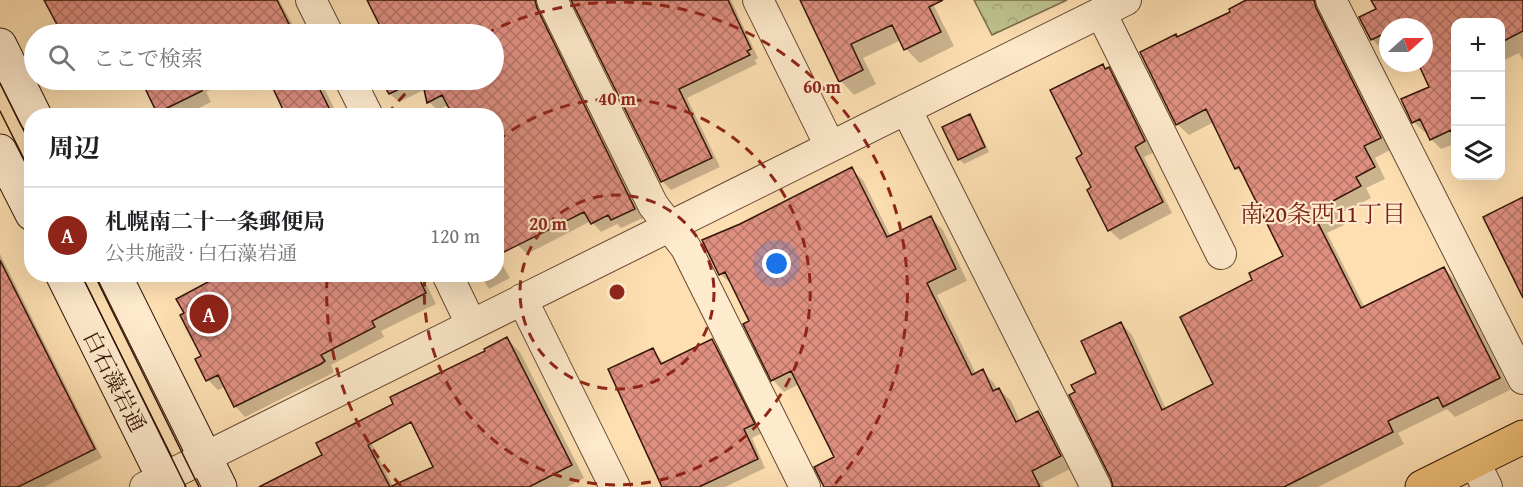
<!DOCTYPE html>
<html lang="ja">
<meta charset="utf-8">
<style>
:root{--surface:#fff;--page:#f2f2f2;--text:#202124;--muted:#757577;--line:#e0e0e0;--accent:#8f2418}
body{margin:0;font-family:"Gentium Book Plus","Noto Serif JP",serif;background:var(--page);color:var(--text)}
.controls{position:absolute;right:18px;top:18px;display:grid;overflow:hidden;border-radius:12px;box-shadow:0 6px 24px #0002}
.controls button{width:54px;height:54px;display:grid;place-items:center;padding:0;border:0;border-bottom:2px solid var(--line);background:var(--surface);color:var(--text);font:30px sans-serif}
.compass{position:absolute;left:1379px;top:18px;width:54px;height:54px;border-radius:50%;background:var(--surface);box-shadow:0 6px 24px #0002;rotate:69deg}
.you{position:absolute;left:777px;top:264px;width:21px;height:21px;margin:-15px;border:4px solid #fff;border-radius:50%;background:#1a73e8;box-shadow:0 0 0 9px #1a73e833}
.badge{display:grid;place-items:center;width:39px;height:39px;border-radius:50%;background:var(--accent);color:#fff;font-size:20px;font-weight:700}
.pin{position:absolute;translate:-50% -50%;border:3px solid #fff;box-shadow:0 2px 6px #0006}
.list{margin:0;padding:0;list-style:none}
h2{display:flex;justify-content:space-between;align-items:center;height:78px;margin:0;padding:0 24px;font-size:26px}
h2 small{font-size:20px;font-weight:400;color:var(--muted)}
.list li{display:grid;grid-template-columns:39px 1fr auto;gap:18px;align-items:center;box-sizing:border-box;height:96px;padding:0 24px;border-top:2px solid var(--line)}
.list b{display:block;font-size:22px;white-space:nowrap}
.list p{margin:0;font-size:20px;white-space:nowrap;color:var(--muted)}
.list em{font-size:20px;font-style:normal;color:var(--muted)}
.icon{flex:none;width:33px;height:33px;fill:none;stroke:currentColor;stroke-width:2;stroke-linecap:round;stroke-linejoin:round}
.map{position:relative;flex:none;width:1523px;height:487px;overflow:hidden}
.search{position:absolute;background:var(--surface);box-shadow:0 6px 24px #0002;left:24px;top:24px;width:480px;height:66px;display:flex;align-items:center;gap:15px;box-sizing:border-box;padding:0 21px;border-radius:33px;color:var(--muted);font-size:22px}
.panel{position:absolute;background:var(--surface);box-shadow:0 6px 24px #0002;left:24px;top:108px;width:480px;height:174px;border-radius:24px}
.map>svg:first-child{display:block}
.forest{fill:url(#forest-crowns);stroke:#786c4a;stroke-width:1.5}
.shadow{fill:#0003}
.building{fill:url(#building-cross-hatch);stroke:#341508;stroke-width:1.5}
.lines{fill:none;stroke-linecap:round;stroke-linejoin:round}
.street-casing{stroke:#664832;stroke-width:32}
.secondary-casing{stroke:#341508;stroke-width:35}
.highway-casing{stroke:#341508;stroke-width:35}
.street{stroke:#feeacc;stroke-width:30}
.secondary{stroke:#feeacc;stroke-width:33}
.highway{stroke:#eec078;stroke-width:33}
.tram{stroke:#341508;stroke-width:1.5}
.ring{fill:none;stroke:#8f2418;stroke-width:3;stroke-dasharray:10 8}
.labels{text-anchor:middle;stroke-width:4.5;stroke-linejoin:round;paint-order:stroke}
.street-label{font-size:22px;fill:#341508;stroke:#feeacc}
.neighbourhood-label{font-size:24px;fill:#7a1f14;stroke:#feeacc}
.centre{fill:#8f2418;stroke:#feeacc;stroke-width:3}
.ring-label{font-size:18px;text-anchor:middle;font-weight:bold;fill:#8f2418;stroke:#feeacc;stroke-width:4.5;stroke-linejoin:round;paint-order:stroke}
</style>
<div class="map">
<svg width="1523" height="487" viewBox="0 0 1523 487">
<defs>
<pattern id="forest-crowns" width="20" height="18" patternUnits="userSpaceOnUse" patternTransform="scale(1.5)"><rect width="20" height="18" fill="#bdc28d"/><path d="M2 6a3 3 0 1 1 6 0M12 15a3 3 0 1 1 6 0" fill="none" stroke="#a3a678"/></pattern>
<pattern id="building-cross-hatch" width="8" height="8" patternUnits="userSpaceOnUse" patternTransform="scale(1.5)"><rect width="8" height="8" fill="#df9081"/><path d="M0 0l8 8M0 8l8-8" fill="none" stroke="#b67468"/></pattern>
</defs>
<rect width="100%" height="100%" fill="#fddfb1"/>
<filter id="stains"><feTurbulence type="fractalNoise" baseFrequency=".00333" numOctaves="4"/><feColorMatrix values="0 0 0 0 .2 0 0 0 0 .09 0 0 0 0 .02 0 0 0 .5 -.17"/></filter>
<radialGradient id="worn" r=".72"><stop offset=".6" stop-color="#630" stop-opacity="0"/><stop offset="1" stop-color="#630" stop-opacity=".3"/></radialGradient>
<path class="forest" d="M974,0h93l-75,35z"/>
<path class="shadow" d="M46,0h233l19,34h-234z
M377,0h169l-1,18 98,200 -22,10 -4,-4 -16,8 -10,-11 -64,33 -9,-9 -22,-42v-87l-47,-11 -12,5 -8,-8 -3,-13 -27,13 -9,-8 -7,-14h111v-46h-108l-16,-31z
M573,0h158l27,58 -3,2 2,4 -70,34 33,69 -49,23 -9,-9z
M802,0h129l23,46 -34,17 -14,-14 -5,-9 -38,18 13,26 -22,11 -13,-14z
M1249,0h74l69,149 -17,9 10,21 -19,9 5,10 -32,16 5,11 -17,8 38,75 79,-40 11,12 55,110 -55,27 -8,-8 -49,24 6,11 -86,43h-204l-16,-113 23,-51 11,12 34,74 49,-25 39,-103 31,-24 -39,-79 -10,-10 -22,-46 -25,13 -12,-11 1,-86 54,-26z
M1373,0h150v60l-4,-7 -19,9v-40h-44v127l-4,-4 -11,4 -10,-10 -4,-9 -3,2 -10,-10 17,-35 -12,-24h5v-36h-36v20l-6,2 -10,-10 6,-29z
M1102,66l17,14 36,72 -11,5 28,56 -52,27 -11,-10 -16,-42 -9,-33z
M49,80h26l-17,8z
M143,80h89l-26,12 5,10 -28,14h-21z
M271,80h49l18,36h-50z
M969,116l5,4 15,32 -25,12 -5,-5 -15,-31z
M851,169l12,11 28,57 40,-19 12,12 24,51 -30,14 39,79 6,-3 12,12 4,7 1,-1 12,12 9,20 18,-9 11,12 23,44 -30,15 2,4h-218l10,-30 -37,-73 -15,8 -11,-12 -22,-58 -18,-37 -13,-11 21,-48z
M0,254l102,204 -58,29h-44z
M496,254l14,24 -21,11 -9,-15h16z
M228,274h193l15,30 -55,27 3,6 -53,28 3,7 -3,2 -86,43 -10,-11 -10,-19 -7,3 -10,-10 -11,-21 6,-3z
M507,339l13,13 64,126 -17,9h-123l43,-136z
M712,341l9,9 41,83 -10,5 13,30 -40,19h-61l-11,-137 11,14z
M367,434l26,53h-130l61,-31z"/>
<path class="building" d="M44,0h233l17,34h-232z
M367,0h168l2,8 98,201 -24,11 -3,-5 -17,9 -7,-12 -88,44v-140h-43l-11,-21 -15,8 -5,-23h72v-46h-110z
M571,0h157l23,49 -4,2 3,4 -71,34 33,69 -51,24z
M800,0h143l-14,7 12,25 -37,18 -12,-25 -41,19 12,26 -24,12z
M1246,0h68l2,8 65,130 -17,8 11,21 -19,10 5,9 -32,17 5,10 -17,8 44,87 83,-41 56,111 -57,29 -5,-10 -50,24 5,11 -109,55h-171l-2,-8 -42,-84 6,-3 -4,-7 25,-12 -15,-32 40,-19 41,88 51,-26 -33,-67 72,-37 -3,-7 34,-17 -44,-89 -4,2 -29,-60 -30,16 -36,-73 36,-18 1,3 53,-25 -1,-3z
M1371,0h152v31l-23,12v-21h-45v117l-4,-9 -21,10 -10,-21 -8,4 -11,-24 28,-12 -11,-24h6v-36h-36v5l-17,8 -12,-23 17,-8z
M1103,64l2,5 4,-2 36,74 -10,6 28,55 -55,29 -21,-41 4,-3 -15,-29 6,-4 -32,-64z
M141,80h55l6,11 -45,22z
M275,80h40l18,36h-47l-16,-34z
M381,80h37l-29,14z
M970,114l15,33 -27,13 -16,-33z
M852,167l35,70 44,-21 25,53 -29,14 45,92 11,-6 10,22 6,-3 17,34 22,-11 23,45 -29,15 8,16h-216l-10,-20 20,-10 -43,-86 -20,10 -28,-57 6,-3 -24,-49 -6,3 -17,-35 38,-16z
M1523,197v101l-40,-81z
M0,260l95,189 -77,38h-18z
M223,274h194l9,19 -54,28 3,6 -54,28 4,6 -4,3 -87,43 -16,-32 -12,6 -11,-22 6,-3 -21,-41 4,-2 -8,-14z
M507,337l65,128 -43,22h-139l43,-20 -22,-45 -43,23 22,42h-131l63,-32 -6,-12 77,-39 -3,-7 95,-46 -1,-2z
M712,339l43,85 -11,5 14,30 -59,28h-37l-54,-118 45,-21 8,16z"/>
<g class="lines">
<g class="street-casing">
<path id="street" d="M311,0l17,34
M552,0l101,205 33,43 119,239
M758,0l72,146
M1331,0l192,379
M1101,13l120,241
M350,80l18,36
M906,109l190,378
M447,274l24,50
M522,299l93,188
M1474,461l13,26
M145,487l981,-487"/>
</g>
<g class="secondary-casing">
<path id="secondary" d="M0,45l35,71
M0,151l32,63
M62,274l106,213
M114,274l106,213"/>
</g>
<g class="highway-casing">
<path id="highway" d="M1422,487l101,-50"/>
</g>
<use href="#street" class="street"/>
<use href="#secondary" class="secondary"/>
<use href="#highway" class="highway"/>
<path class="tram" d="M0,83l32,64
M0,111l32,64
M81,274l105,213
M94,274l105,213"/>
</g>
<g class="ring">
<circle cx="617" cy="292" r="97"/>
<path d="M497 141A193 193 0 1 1 425 275"/>
<path d="M401 486A290 290 0 0 1 327 277M387 115A290 290 0 0 1 419 80M485 34A290 290 0 0 1 833 486"/>
</g>
<g class="labels">
<g class="street-label">
<text transform="translate(115 381) rotate(63)" y="8">白石藻岩通</text>
</g>
<g class="neighbourhood-label">
<text x="1323" y="222">南20条西11丁目</text>
</g>
</g>
<circle cx="617" cy="292" r="9" class="centre"/>
<g class="ring-label">
<text x="822" y="93">60 m</text>
<text x="617" y="105">40 m</text>
<text x="548" y="230">20 m</text>
</g>
<rect width="100%" height="100%" filter="url(#stains)"/>
<rect width="100%" height="100%" fill="url(#worn)"/>
</svg>
<div class="controls">
<button>+</button>
<button>−</button>
<button><svg class="icon" aria-label="layers" viewBox="0 0 24 24"><path d="M12 4l9 5-9 5-9-5zM3 14l9 5 9-5"/></svg></button>
</div>
<svg class="compass" viewBox="-18 -18 36 36"><path d="M0-13l5 13h-10z" fill="#e53935"/><path d="M0 13l5-13h-10z" fill="#757577"/></svg>
<div class="you"></div>
<div class="pin badge" style="left:209px;top:314px">A</div>
<div class="search"><svg class="icon" aria-label="search" viewBox="0 0 24 24"><circle cx="10" cy="10" r="6"/><path d="M15 15l6 6"/></svg>ここで検索</div>
<section class="panel">
<h2>周辺<small></small></h2>
<ul class="list">
<li><span class="badge">A</span><div><b>札幌南二十一条郵便局</b><p>公共施設 · 白石藻岩通</p></div><em>120 m</em></li>
</ul>
</section>
</div>
